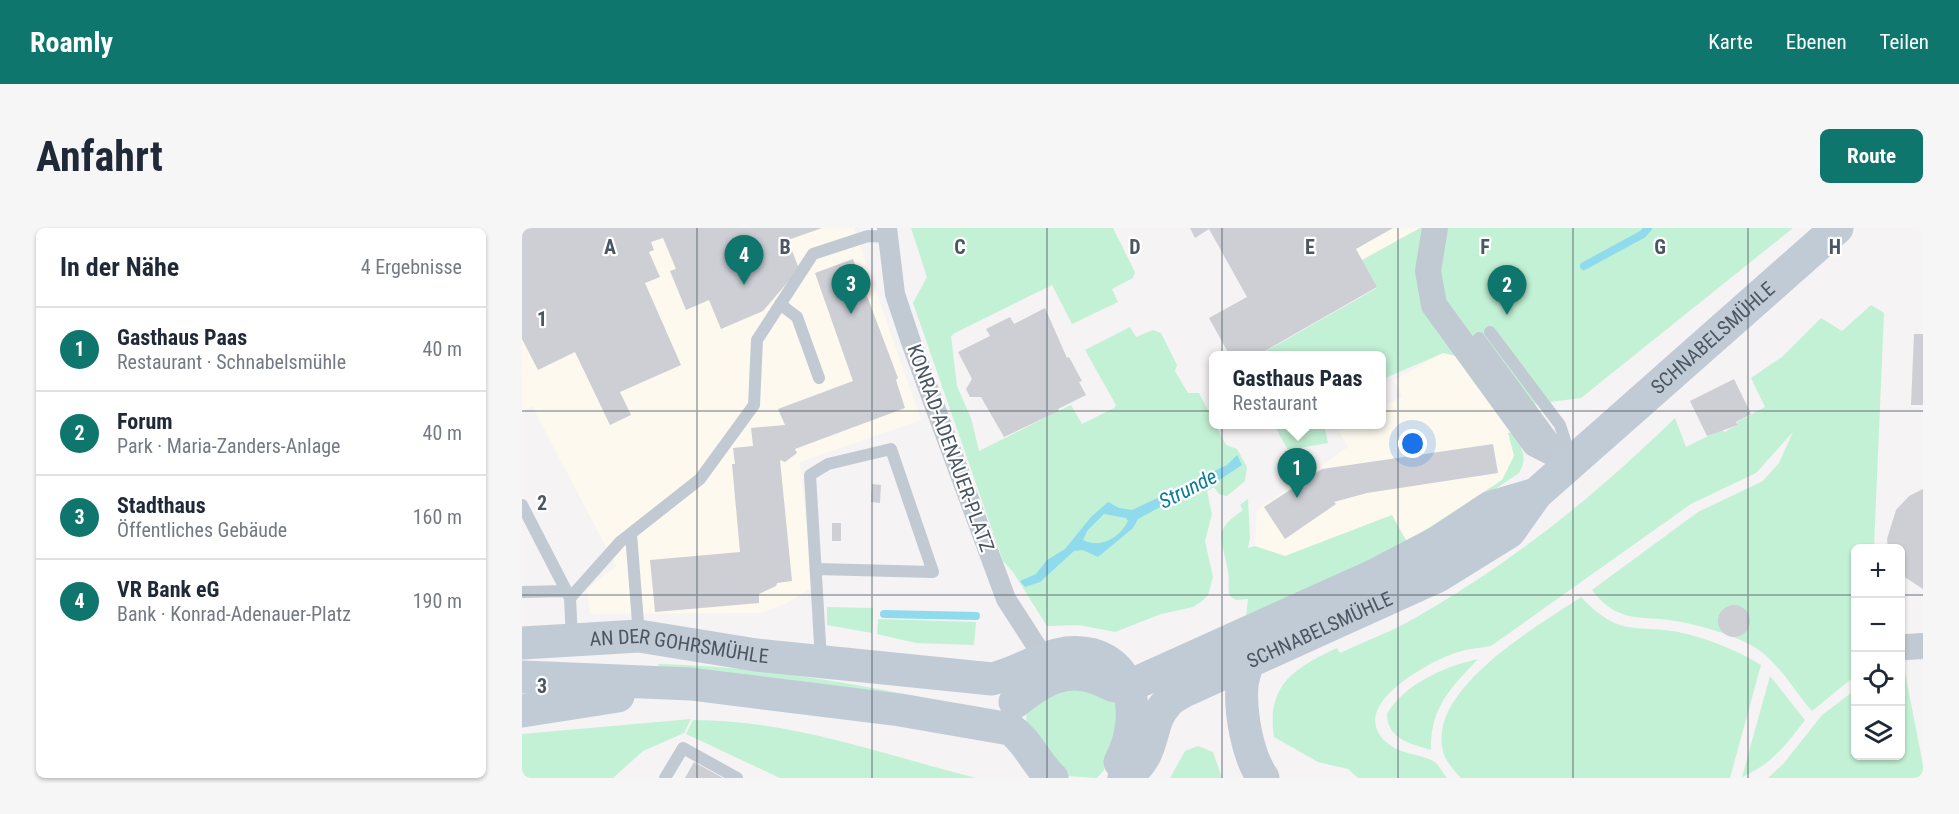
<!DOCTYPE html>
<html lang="de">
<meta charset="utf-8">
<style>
:root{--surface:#fff;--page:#f6f6f7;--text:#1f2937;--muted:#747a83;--line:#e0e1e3;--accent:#0f766e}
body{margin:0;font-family:"Roboto Condensed",sans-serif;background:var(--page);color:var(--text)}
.controls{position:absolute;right:18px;bottom:18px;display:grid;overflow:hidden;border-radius:9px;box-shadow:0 2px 4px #0004}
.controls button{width:54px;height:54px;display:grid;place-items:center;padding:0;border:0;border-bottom:2px solid var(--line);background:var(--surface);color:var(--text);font:30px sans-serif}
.you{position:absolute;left:891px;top:216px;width:21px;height:21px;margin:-15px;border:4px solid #fff;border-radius:50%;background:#1a73e8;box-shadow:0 0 0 9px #1a73e833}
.badge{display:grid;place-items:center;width:39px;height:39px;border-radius:50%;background:var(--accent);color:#fff;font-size:20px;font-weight:700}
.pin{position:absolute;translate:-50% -50px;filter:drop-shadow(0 2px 3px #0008)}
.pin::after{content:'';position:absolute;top:32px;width:21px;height:18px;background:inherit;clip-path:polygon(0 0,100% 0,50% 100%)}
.popup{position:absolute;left:687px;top:123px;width:177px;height:78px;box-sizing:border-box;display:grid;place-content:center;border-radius:9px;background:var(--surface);filter:drop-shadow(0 2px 4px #0005);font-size:20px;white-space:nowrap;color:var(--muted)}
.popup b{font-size:22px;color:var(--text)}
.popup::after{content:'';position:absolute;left:50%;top:100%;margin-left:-12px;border:12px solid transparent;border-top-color:var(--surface)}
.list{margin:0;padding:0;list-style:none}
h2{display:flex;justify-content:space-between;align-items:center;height:78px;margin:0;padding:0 24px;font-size:26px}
h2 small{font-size:20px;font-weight:400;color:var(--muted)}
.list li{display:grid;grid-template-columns:39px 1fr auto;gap:18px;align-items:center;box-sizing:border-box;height:84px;padding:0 24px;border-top:2px solid var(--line)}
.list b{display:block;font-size:22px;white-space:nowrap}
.list p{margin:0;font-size:20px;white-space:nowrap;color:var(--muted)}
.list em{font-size:20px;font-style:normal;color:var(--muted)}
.icon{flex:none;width:33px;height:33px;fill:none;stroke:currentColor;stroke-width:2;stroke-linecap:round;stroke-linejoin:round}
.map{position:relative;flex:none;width:1401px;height:550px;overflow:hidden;border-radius:9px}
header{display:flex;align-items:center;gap:36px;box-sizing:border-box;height:84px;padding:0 30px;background:var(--accent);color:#fff}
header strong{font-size:28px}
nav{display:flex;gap:33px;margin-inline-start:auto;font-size:21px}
.intro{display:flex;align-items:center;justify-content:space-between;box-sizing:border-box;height:144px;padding:0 36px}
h1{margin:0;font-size:42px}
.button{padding:15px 27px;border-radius:9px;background:var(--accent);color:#fff;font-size:21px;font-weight:700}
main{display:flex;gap:36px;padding:0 36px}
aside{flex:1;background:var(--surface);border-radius:9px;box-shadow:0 2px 4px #0004}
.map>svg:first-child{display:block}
.commercial{fill:#fdf9ef}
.green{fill:#c3f1d5}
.water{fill:#90daee;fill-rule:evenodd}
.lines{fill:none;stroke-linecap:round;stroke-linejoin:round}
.stream{stroke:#90daee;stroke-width:8}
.building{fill:#cdcfd5}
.service{stroke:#c1cad2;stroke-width:12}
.pedestrian{stroke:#c1cad2;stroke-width:20}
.minor{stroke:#c1cad2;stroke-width:26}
.secondary{stroke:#c1cbd6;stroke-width:33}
.grid{fill:none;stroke:#4a5661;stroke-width:1.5;stroke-opacity:0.55}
.labels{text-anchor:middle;stroke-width:4.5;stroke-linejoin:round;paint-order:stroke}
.street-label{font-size:20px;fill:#4a5661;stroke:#fff}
.water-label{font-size:21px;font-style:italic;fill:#0c7c9b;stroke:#fff}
.grid-label{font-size:20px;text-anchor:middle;font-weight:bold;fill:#4a5661;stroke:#fff;stroke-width:4.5;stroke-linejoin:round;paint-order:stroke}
</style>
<header>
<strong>Roamly</strong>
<nav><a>Karte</a><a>Ebenen</a><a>Teilen</a></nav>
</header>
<div class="intro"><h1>Anfahrt</h1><a class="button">Route</a></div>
<main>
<aside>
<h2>In der Nähe<small>4 Ergebnisse</small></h2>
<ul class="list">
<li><span class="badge">1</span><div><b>Gasthaus Paas</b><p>Restaurant · Schnabelsmühle</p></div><em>40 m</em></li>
<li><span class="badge">2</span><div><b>Forum</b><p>Park · Maria-Zanders-Anlage</p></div><em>40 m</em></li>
<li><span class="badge">3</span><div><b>Stadthaus</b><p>Öffentliches Gebäude</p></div><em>160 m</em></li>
<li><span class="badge">4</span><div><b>VR Bank eG</b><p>Bank · Konrad-Adenauer-Platz</p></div><em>190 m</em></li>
</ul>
</aside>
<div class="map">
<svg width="1401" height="550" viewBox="0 0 1401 550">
<rect width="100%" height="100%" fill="#f5f3f3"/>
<path class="commercial" d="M0,0h332l67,192 -121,42 13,125 -26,16 -26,10 -171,1 -3,-25 29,-23 -84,-160 -10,7z
M822,0h76l-58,32z
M921,125l13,3 57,76 -5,2 6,14 -1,11 -11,21 -95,62 -16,-27 -106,41 -30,-10 2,-36 91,-63 -9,-16 12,-6 30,-1v-16l21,-12 -8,-16z"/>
<path class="green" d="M389,0h202l22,44 -2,6 -21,11 6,13 -46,22 -20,-39 -97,48 -4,3 6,50 14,32 8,33 92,-46 11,19 32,-16 2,-3 -31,-55 45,-23 6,10 17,-7 8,3 16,32 -2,6 13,22h11l27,52 11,4 10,18 -2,14 -18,15 -8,-2 -5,-7 -7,4 5,23 -7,27 8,36 -5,18 -7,7 -8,5 -32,7 -46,18 -36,-7 -32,1 -34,-54 -10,-11 -90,-258 14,-26z
M898,0h373l-212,170 -86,11 -39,-53 -13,-3 -62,27v-24h-124l120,-68 -15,-28z
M1349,77l13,8 -10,235h-18l-1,128 -43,35c-21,-23 -34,-52 -63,-67 -21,-11 -57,-21 -80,-24 -35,-4 -53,1 -77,-30l106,-78 65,-31 16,-18 14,-31 -37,41 -65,31 -200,142c-12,2 -25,3 -36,7 -26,9 -103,50 -73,85 17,19 39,14 54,25 4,4 7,11 11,15h-89l-10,-9 -30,-7 -44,-25c-8,-53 21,-69 63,-89l3,5c25,-12 51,-21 75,-35 98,-56 179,-121 260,-200l11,29 36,-18 2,3 14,-7 -1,-3 28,-15 -14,-29 31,-21 39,-39 21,13z
M752,197h50l4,18 -40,7z
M991,204c8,15 16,25 6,41l-106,71 -167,73 2,-18 -12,1 -6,-4c-3,-8 0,-16 -2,-24 -5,-34 -18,-39 15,-62l-3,-5 8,-6 2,39 -2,10 7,-2 30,10 107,-41 15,27 95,-62 12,-24 -6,-23z
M1059,369c41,44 58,25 106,37 26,7 52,17 74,31l-31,113h-269c-7,-8 -16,-17 -18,-27 -16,-62 95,-125 138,-154z
M305,379l46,1 -1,25 -45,-8z
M356,391l98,3 -2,23 -58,-2 -39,-9z
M956,431c-27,29 -48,48 -47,91 -20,-6 -44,-11 -44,-36 17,-30 59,-48 91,-55z
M136,436c99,2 195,19 292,39l-183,-26 -107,-9z
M1379,439h3l19,98v13h-155l16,-15 38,-48 33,-25 1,66h44z
M1248,448l35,44c-20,26 -32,43 -63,57z
M553,458l48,21 -19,63 -7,8 -32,-2 -38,-52 -1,-8 6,-12z
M169,491l-7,14 -41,18 -30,27h-91v-44z
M171,492c98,0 191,35 283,58h-196l-94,-44z
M676,518l15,6 9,26h-52l15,-27z"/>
<path class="water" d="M715,227l5,10 -32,21 -48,20 -24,13 -5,9 -35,29 -15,-7 -9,1 -34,31 -15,5 -5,-6 16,-7 11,-14 18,-11 26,-32 17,-15 11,6 13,2 95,-45zM582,286l22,4 2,3c-9,17 -27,28 -45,19l4,-9z"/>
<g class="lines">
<path class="stream" d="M1062,38l59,-32 5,-6
M362,386l92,2"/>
</g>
<path class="building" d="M0,0h300l-34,12 11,29 -36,42 -42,18 -12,-29 -23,10 -16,-39 6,-2 -13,-31 -12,4 3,8 -5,2 11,25 -15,6 36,82 -61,27 11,23 -21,10 -35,-73 -37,18 -16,-31z
M668,0h203l-37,21 21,38 -121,69h-26l-21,-38 38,-21 -38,-68 -14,9z
M331,31l45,119 -2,2 9,28 -110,41 2,4 -12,9 -5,-2 12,121 -15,2 -1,3 -17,8v9l-104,9 -5,-52 90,-8 -8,-88h3l-2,-16 20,-2 -2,-18 34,-3 -7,-16 75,-28 -38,-108z
M523,80l22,50 2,-1 13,24 -3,1 7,13 -28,14 1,2 -55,26 -23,-40h-11l-4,-8 6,-10 -14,-27 32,-16 -4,-7 24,-12 4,7z
M1392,106h9v71h-12z
M1212,151l17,35 -15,8 2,3 -31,11 -17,-35z
M971,216l5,29 -131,20 -33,9 2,2 -51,35 -21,-32 58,-38z
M350,256l9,1 -1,18 -9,-1z
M1401,261v100l-23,-15v-26h-12l-1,-9 9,-29 13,-14z
M310,295h9v18h-9z
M1196 393a16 16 0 1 1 32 0a16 16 0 1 1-32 0Z
M172,534l29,16h-38z"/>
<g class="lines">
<path class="service" d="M258,76l17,13 22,61
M968,104l70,93 11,34
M957,110l81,111
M0,277l48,93 50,-56 80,-63 54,-74 3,-65 56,-86 55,-18 22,1
M109,306l8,101
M294,341l117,3 -42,-123 -63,15 -18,11 11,185
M0,364l44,-1
M48,370l2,41
M143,550l18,-30 54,30"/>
<path class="pedestrian" d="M365,0l8,66 16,48 95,257 38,59"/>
<path class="minor" d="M913,0l-7,43 6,34 101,139 37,19
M1385,419l16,-1"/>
<g class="secondary">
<path id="s1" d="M0,415l117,-7 117,19 236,24c27,-6 47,-22 74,-26 66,-7 80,61 54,109"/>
<path d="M726,433c-2,8 -5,16 -6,24 -2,27 5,70 21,93"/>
<path d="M1,449l168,7 209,26 110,19c19,13 25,34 42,49"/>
<path d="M493,474c25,-20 49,-36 81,-24 11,4 19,11 31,9l246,-111 67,-35 51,-34 45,-13"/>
<path d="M0,483l96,-15"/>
<path id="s2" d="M602,550c35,-25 22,-53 43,-75 4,-5 10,-8 15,-11l256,-116 71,-44 27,-38 301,-266"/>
</g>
</g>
<path class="grid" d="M175,0v550M350,0v550M525,0v550M700,0v550M876,0v550M1051,0v550M1226,0v550M0,183h1401M0,367h1334M1378,367h23"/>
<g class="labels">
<g class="street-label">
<text dy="7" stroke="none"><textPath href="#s2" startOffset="754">SCHNABELSMÜHLE</textPath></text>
<text transform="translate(429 220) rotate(70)" y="7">KONRAD-ADENAUER-PLATZ</text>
<text dy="7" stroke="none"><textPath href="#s2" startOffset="258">SCHNABELSMÜHLE</textPath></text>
<text dy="7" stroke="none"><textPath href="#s1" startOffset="158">AN DER GOHRSMÜHLE</textPath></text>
</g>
<g class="water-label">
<text transform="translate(666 261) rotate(-27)" y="7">Strunde</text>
</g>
</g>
<g class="grid-label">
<text x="88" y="26">A</text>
<text x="263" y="26">B</text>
<text x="438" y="26">C</text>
<text x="613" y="26">D</text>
<text x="788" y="26">E</text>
<text x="963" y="26">F</text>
<text x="1138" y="26">G</text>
<text x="1313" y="26">H</text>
<text x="20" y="98">1</text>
<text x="20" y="282">2</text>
<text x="20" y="465">3</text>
</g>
</svg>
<div class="controls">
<button>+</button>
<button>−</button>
<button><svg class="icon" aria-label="locate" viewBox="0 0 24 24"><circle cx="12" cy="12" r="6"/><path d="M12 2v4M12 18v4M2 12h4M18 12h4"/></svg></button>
<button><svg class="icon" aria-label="layers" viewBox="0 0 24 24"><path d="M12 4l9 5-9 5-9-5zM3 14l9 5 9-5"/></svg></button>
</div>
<div class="you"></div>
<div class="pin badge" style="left:775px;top:270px">1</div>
<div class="popup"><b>Gasthaus Paas</b>Restaurant</div>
<div class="pin badge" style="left:985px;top:87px">2</div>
<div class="pin badge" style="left:329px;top:86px">3</div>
<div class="pin badge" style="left:222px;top:57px">4</div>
</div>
</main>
